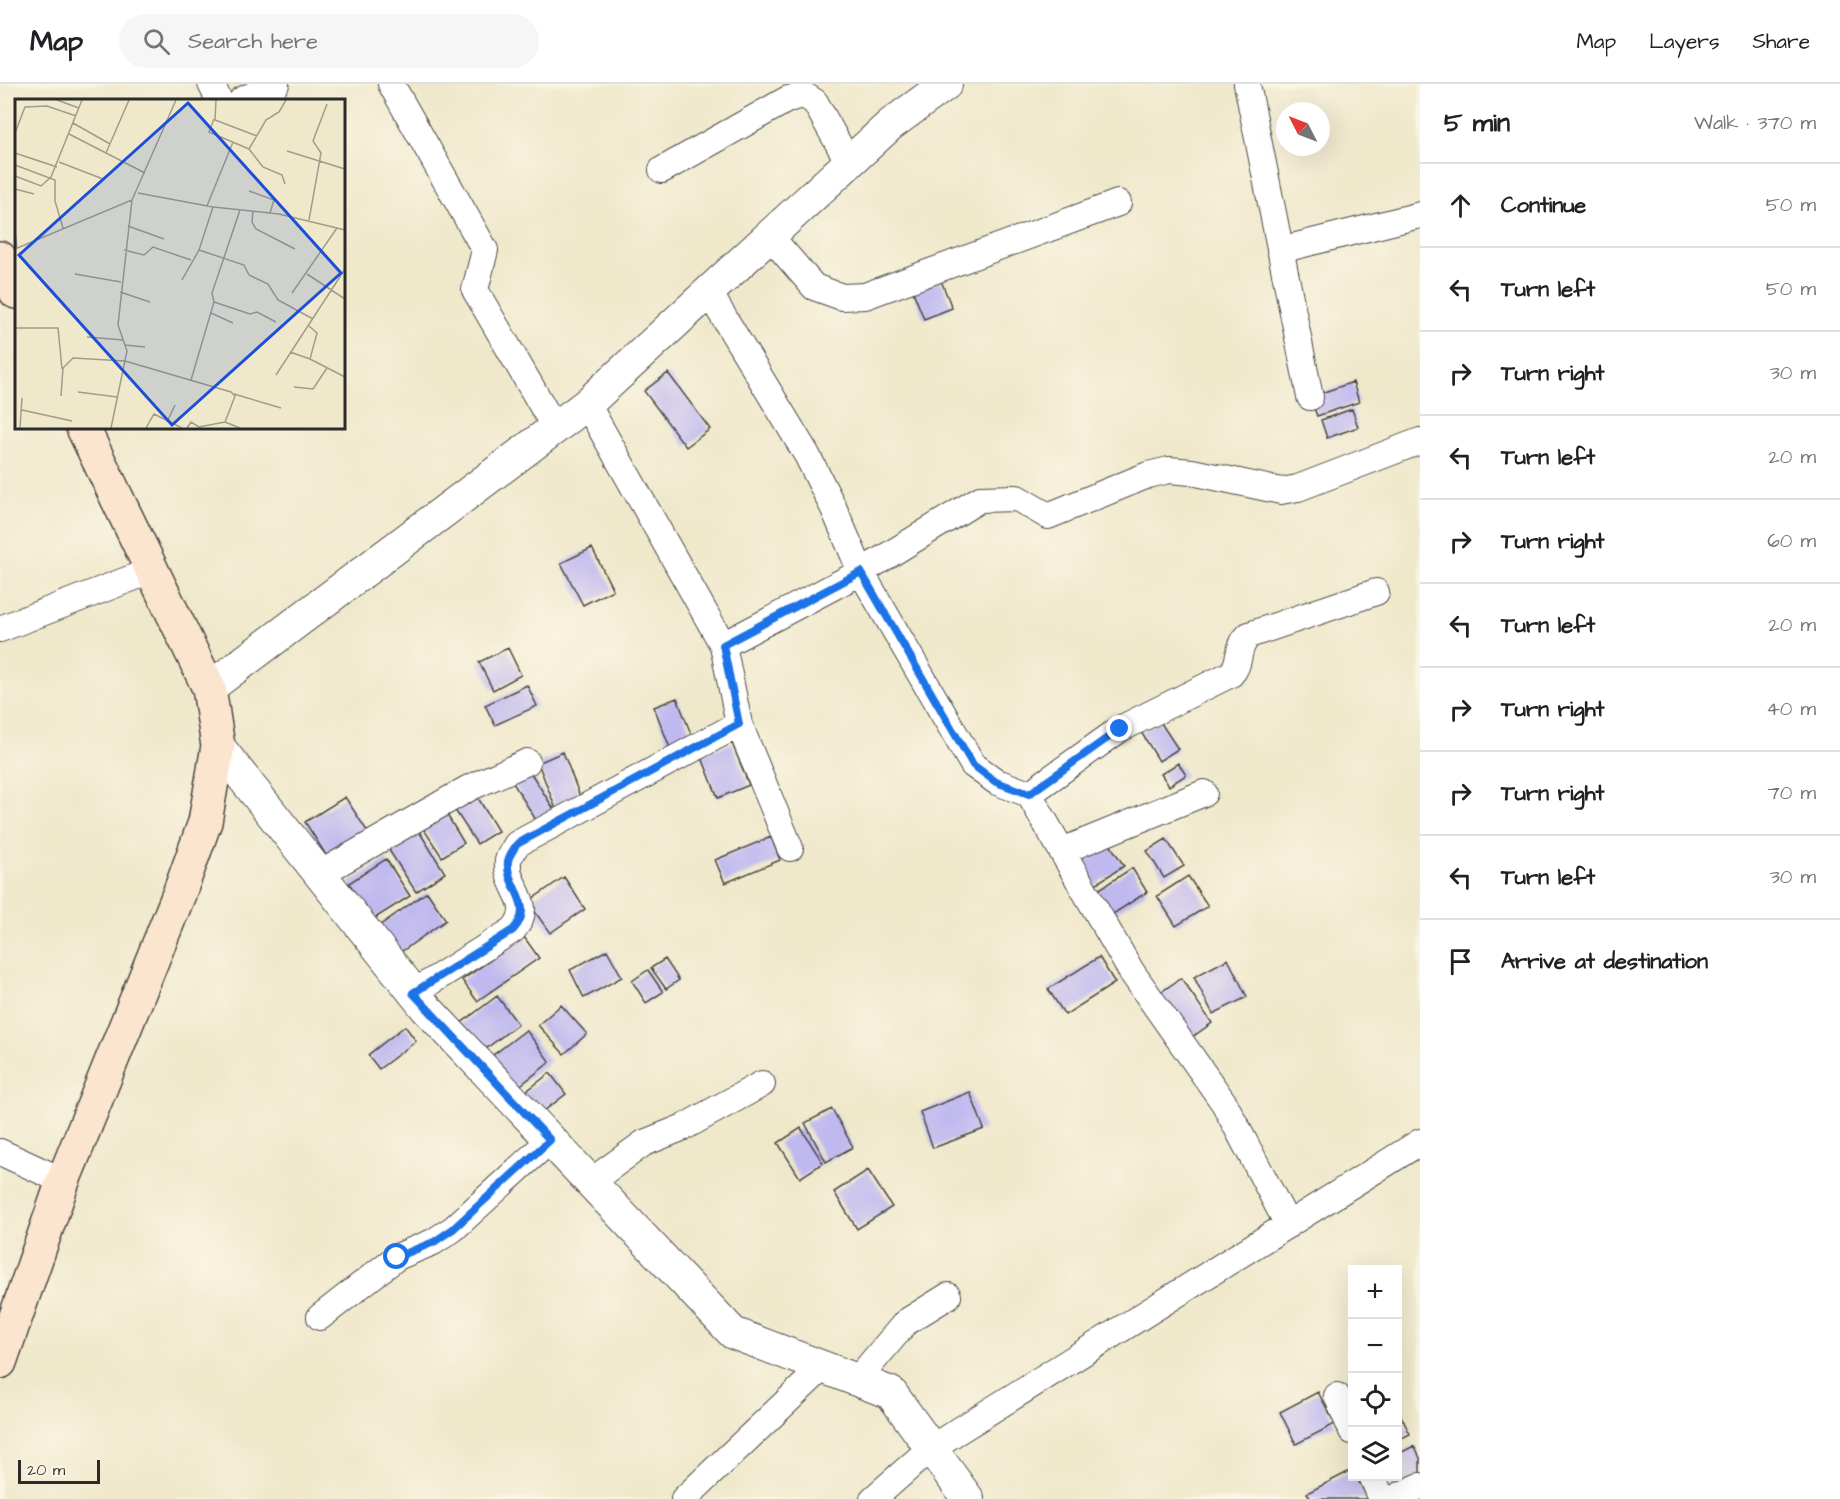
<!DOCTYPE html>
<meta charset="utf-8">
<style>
:root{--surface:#fff;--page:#f6f6f6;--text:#202124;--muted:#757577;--line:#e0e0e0}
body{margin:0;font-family:"Architects Daughter",sans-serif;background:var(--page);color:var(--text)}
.controls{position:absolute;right:18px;bottom:18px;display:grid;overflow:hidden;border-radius:0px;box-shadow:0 6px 24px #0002}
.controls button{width:54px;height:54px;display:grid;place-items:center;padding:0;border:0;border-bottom:2px solid var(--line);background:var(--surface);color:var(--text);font:30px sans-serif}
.compass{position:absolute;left:1276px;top:18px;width:54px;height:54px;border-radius:50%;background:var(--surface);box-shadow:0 6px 24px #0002;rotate:312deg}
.scale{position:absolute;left:18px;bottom:15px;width:82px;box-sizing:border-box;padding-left:6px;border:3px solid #2b2b2b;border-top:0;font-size:16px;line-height:21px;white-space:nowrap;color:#2b2b2b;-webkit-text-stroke:4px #fcf5e5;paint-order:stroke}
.stop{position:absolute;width:18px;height:18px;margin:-14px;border:4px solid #1a73e8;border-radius:50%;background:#fff}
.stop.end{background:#1a73e8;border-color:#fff;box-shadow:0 2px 6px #0008}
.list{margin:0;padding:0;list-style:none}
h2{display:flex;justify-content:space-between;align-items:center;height:78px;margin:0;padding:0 24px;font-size:26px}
h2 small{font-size:20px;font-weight:400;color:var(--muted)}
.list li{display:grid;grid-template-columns:39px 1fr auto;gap:18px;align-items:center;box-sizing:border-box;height:84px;padding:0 24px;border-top:2px solid var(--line)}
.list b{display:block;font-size:22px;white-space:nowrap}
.list em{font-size:20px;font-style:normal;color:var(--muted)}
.icon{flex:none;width:33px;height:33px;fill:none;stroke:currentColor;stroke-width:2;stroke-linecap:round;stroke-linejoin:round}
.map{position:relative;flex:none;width:1420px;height:1415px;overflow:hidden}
header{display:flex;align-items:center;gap:36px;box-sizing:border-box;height:84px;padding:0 30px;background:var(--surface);border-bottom:2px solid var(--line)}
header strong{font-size:28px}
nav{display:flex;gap:33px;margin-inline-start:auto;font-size:21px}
.search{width:420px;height:54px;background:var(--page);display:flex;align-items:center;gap:15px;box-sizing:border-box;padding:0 21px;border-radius:33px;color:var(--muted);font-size:22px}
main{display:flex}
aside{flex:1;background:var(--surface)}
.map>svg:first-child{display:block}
.building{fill:#c0b9ef}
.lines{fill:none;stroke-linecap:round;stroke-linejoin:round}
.minor-casing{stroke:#484743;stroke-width:28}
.tertiary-casing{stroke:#484743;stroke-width:34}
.secondary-casing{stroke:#484743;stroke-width:36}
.minor{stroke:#fff;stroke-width:26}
.tertiary{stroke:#fff;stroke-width:32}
.secondary{stroke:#fce5cf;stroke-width:33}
.route{stroke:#1a73e8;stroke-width:8}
.inset-road{fill:none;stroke:#a19c8b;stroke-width:1.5}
.view{fill:#1d4ed8;fill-opacity:0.15;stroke:#1d4ed8;stroke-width:3}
.inset-edge{fill:none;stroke:#2b2b2b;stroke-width:3}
</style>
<header>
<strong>Map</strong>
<div class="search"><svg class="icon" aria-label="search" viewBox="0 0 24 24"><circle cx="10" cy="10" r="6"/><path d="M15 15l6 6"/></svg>Search here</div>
<nav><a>Map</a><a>Layers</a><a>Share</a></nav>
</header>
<main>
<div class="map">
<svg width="1420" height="1415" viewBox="0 0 1420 1415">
<rect width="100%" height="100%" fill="#fcf5e5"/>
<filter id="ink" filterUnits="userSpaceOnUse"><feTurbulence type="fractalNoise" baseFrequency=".0167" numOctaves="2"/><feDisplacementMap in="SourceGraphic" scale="12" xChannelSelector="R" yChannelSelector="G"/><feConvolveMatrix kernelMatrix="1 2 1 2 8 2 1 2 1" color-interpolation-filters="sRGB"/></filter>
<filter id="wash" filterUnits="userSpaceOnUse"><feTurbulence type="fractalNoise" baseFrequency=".008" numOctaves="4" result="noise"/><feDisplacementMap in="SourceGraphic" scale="24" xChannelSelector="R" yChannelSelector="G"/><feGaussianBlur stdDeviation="1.35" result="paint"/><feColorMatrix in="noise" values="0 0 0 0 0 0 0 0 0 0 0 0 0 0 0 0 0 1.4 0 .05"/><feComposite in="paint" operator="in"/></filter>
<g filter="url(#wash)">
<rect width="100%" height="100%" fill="#efe8cb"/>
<g id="blocks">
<path class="building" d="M938,189l14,35 -28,11 -14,-35z
M668,289l42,56 -24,18 -42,-56z
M1353,298l6,20 -42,14 -7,-19z
M1352,325l6,18 -31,11 -6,-18z
M592,464l21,42 -30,15 -22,-42z
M508,564l13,27 -28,15 -14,-28z
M527,601l10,21 -42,19 -10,-20z
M677,614l16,41 -23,9 -16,-41z
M1159,636l19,29 -19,12 -18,-29z
M732,659l17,42 -31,13 -17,-43z
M563,668l18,47 -25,10 -18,-46z
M1178,679l8,12 -17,11 -8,-12z
M527,683l30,47 -18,11 -29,-47z
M475,709l23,38 -21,13 -24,-37z
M345,713l26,40 -40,26 -26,-41z
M444,726l20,33 -22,14 -21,-32z
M415,741l30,48 -29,19 -31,-48z
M1104,751l20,31 -33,21 -20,-30z
M771,753l9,23 -55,23 -10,-23z
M1166,755l18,27 -20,12 -17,-27z
M386,775l24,37 -38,24 -23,-37z
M1132,784l15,24 -37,24 -15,-24z
M1188,792l20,30 -32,20 -19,-30z
M564,793l21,32 -35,24 -22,-31z
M427,808l19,28 -48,34 -19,-28z
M524,853l15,21 -62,43 -15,-21z
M607,866l15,27 -38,21 -14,-28z
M1099,873l16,26 -50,32 -17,-26z
M665,875l14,21 -13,9 -15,-21z
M1228,875l19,38 -34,17 -19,-37z
M648,886l15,22 -17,11 -14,-22z
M1181,894l31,45 -24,17 -31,-45z
M497,912l21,28 -44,34 -22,-28z
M561,921l26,29 -23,20 -26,-29z
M405,942l11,15 -37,28 -11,-14z
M526,946l24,32 -37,29 -25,-32z
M550,989l16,21 -30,23 -16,-21z
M970,1008l14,37 -51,19 -13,-36z
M832,1025l21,38 -27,15 -21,-39z
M801,1044l22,35 -23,15 -22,-35z
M868,1086l24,37 -35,22 -23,-37z
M1318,1308l17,32 -39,20 -16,-32z
M1398,1326l12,24 -12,6z
M1414,1362l6,12v18l-28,14 -7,-14h13v-22z
M1352,1386v6h4l12,23h-57l-4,-6z"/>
</g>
</g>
<g filter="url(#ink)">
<use href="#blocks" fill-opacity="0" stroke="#484743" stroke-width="1.5"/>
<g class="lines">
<g class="minor-casing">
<path id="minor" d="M211,0l8,16
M391,0l94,166 -10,40 80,138
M1247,0l63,313
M242,16l34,-16
M662,86l126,-71 16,-4 11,7 34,61
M769,151l45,52 28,10 23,-1 253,-93
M1280,166l140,-35
M708,207l99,164 27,54 27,63 112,193 24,17 32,12 102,177 93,132 64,122
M587,320l136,241 16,79 51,124
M0,545l153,-59
M723,561l138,-73 119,-73 37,-1 31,18 100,-41 21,-5 23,2 89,19 17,-3 122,-47
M1029,710l91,-65 111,-55c11,-11 4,-25 18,-39l127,-43
M1062,767l142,-58
M318,791l151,-87 58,-26
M413,909l100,-63c24,-27 -8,-42 -5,-69 1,-6 6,-12 9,-17l222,-120
M0,1068l63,29
M590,1098l54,-39 40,-16 78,-43
M320,1233l77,-60 36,-15 20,-13 97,-89
M857,1296l49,-58 42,-26
M1337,1312l15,35
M1372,1392l10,23
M684,1415l139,-132
M873,1415l58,-51 489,-306
M1392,1415l28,-13"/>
</g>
<g class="tertiary-casing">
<path id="tertiary" d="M209,604l378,-284 303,-279 56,-41
M218,662l208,262 307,325 158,60 77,106"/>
</g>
<g class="secondary-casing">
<path id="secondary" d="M0,174l16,34
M0,1278l63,-181 116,-287 26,-72 13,-76 -9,-58 -126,-260"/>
</g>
<use href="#minor" class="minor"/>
<use href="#tertiary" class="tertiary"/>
<use href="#secondary" class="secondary"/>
</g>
</g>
<g class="lines" filter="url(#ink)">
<path class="route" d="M397,1173l37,-15 19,-13 97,-89 -137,-147 100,-63c24,-26 -8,-42 -5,-69 1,-6 6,-12 9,-17l222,-120 -16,-79 138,-73 112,193 23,17 33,12 91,-65"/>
</g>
<g transform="translate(15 15)">
<rect width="330" height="330" fill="#efe8cb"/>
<path class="inset-road" d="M42,1l22,8M201,1l-1,20 42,16M199,20l-5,13 40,17 17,-29 13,-8 7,-12M58,24l37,21M0,34l10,-26 22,-1 29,10M54,35l76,39M234,50l14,18 19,8 3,9M272,52l58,18M0,54l42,14M91,54l23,-53M44,63l44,17M0,66l40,15v21l8,27M0,77l26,10 10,-9 31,-77M0,90l19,5M234,92l25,9 -4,13M123,94l75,14 66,7 66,16M192,107l26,-64M238,112l-1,11 4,7 39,20M294,121l12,-67 -8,-12 14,-37M113,127l36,13M0,131l2,18M0,150l117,-49 44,-100M109,151l20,5 9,-8 38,13M184,151l45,15 5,10 19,9 10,16 35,19M60,175l46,8M292,175l38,25M167,181l17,-30 14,-43M105,193l30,10M277,194l45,-65M199,203l36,12 7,-2 19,10M196,214l22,10M294,227l8,7 -7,26 35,18M0,229h43l4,41M72,238l36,3M110,246l20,2M275,253l20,7M261,276l69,-106M176,281l23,-78 -2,-9 28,-83M279,288l19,2 14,-21M63,293l39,5M219,295l47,14M46,297l2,-28 10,-10 52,3 106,31 4,4 -10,26 15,6M7,311l50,11M152,323l8,-17M5,329l2,-30M96,329l16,-77 -9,-26 14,-125M131,329l8,-14 28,14M172,329l4,-6 8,5 26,-5"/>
<path class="view" d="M173,4l153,170 -169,152 -153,-170z"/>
<rect width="330" height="330" class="inset-edge"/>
</g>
</svg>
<div class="controls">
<button>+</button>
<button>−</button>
<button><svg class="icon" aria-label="locate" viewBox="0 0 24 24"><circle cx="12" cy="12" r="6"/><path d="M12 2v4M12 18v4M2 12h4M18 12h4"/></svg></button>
<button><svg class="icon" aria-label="layers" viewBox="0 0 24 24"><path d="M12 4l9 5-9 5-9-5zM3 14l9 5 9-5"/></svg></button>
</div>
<svg class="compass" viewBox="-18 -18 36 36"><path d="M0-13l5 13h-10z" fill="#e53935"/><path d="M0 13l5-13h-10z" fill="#757577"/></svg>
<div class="scale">20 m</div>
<div class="stop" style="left:397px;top:1173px"></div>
<div class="stop end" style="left:1120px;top:645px"></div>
</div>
<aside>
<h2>5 min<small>Walk · 370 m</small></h2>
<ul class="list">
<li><svg class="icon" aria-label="ahead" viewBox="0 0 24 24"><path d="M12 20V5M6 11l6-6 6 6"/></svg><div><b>Continue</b></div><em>50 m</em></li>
<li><svg class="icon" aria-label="left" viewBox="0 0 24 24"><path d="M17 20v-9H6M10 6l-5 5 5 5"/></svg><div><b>Turn left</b></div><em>50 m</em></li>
<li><svg class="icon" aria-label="right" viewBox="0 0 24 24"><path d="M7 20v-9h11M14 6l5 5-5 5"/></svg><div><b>Turn right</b></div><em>30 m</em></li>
<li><svg class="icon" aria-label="left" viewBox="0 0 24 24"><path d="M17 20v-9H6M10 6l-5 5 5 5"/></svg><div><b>Turn left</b></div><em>20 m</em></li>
<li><svg class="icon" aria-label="right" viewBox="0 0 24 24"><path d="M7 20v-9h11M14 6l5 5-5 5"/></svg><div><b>Turn right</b></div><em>60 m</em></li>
<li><svg class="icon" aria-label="left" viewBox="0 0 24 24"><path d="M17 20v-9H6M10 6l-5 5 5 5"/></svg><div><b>Turn left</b></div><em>20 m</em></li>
<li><svg class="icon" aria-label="right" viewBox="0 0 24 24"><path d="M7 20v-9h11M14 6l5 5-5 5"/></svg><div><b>Turn right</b></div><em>40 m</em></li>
<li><svg class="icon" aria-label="right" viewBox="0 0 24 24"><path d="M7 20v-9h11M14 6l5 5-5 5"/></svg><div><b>Turn right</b></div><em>70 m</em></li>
<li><svg class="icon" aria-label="left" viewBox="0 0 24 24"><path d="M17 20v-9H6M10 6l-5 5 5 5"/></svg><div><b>Turn left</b></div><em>30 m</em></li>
<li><svg class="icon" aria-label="arrive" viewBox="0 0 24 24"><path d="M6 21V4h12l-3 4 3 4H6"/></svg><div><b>Arrive at destination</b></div></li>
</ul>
</aside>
</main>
